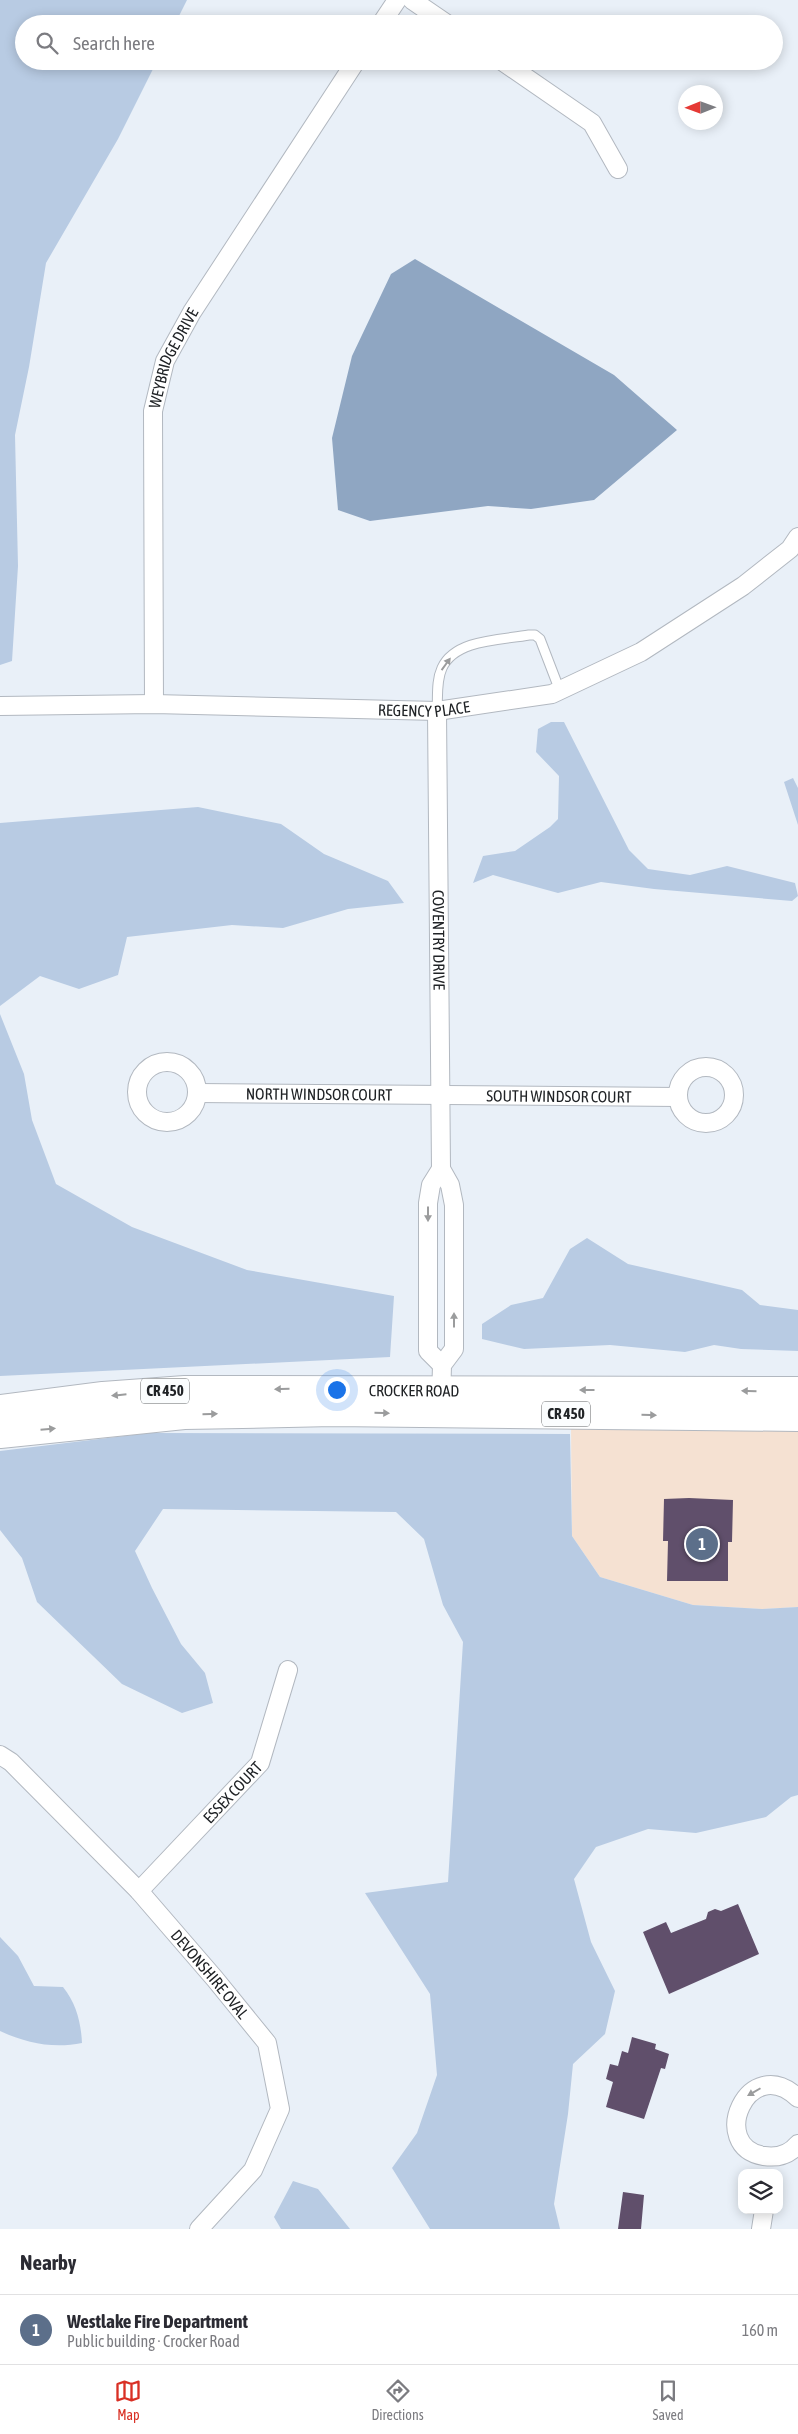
<!DOCTYPE html>
<meta charset="utf-8">
<style>
:root{--surface:#fff;--page:#f2f2f3;--text:#2b2b33;--muted:#7c7c81;--line:#e1e1e2;--accent:#d93025}
body{margin:0;font-family:"Asap Condensed",sans-serif;background:var(--page);color:var(--text)}
.controls{position:absolute;right:15px;bottom:15px;display:grid;overflow:hidden;border-radius:10px;box-shadow:0 2px 12px #0003}
.controls button{width:45px;height:45px;display:grid;place-items:center;padding:0;border:0;border-bottom:1px solid var(--line);background:var(--surface);color:var(--text);font:25px sans-serif}
.compass{position:absolute;left:678px;top:85px;width:45px;height:45px;border-radius:50%;background:var(--surface);box-shadow:0 2px 12px #0003;rotate:269deg}
.you{position:absolute;left:336px;top:1389px;width:18px;height:18px;margin:-12px;border:4px solid #fff;border-radius:50%;background:#1a73e8;box-shadow:0 0 0 8px #1a73e833}
.badge{display:grid;place-items:center;width:32px;height:32px;border-radius:50%;background:var(--accent);color:#fff;font-size:16px;font-weight:700}
.pin{position:absolute;translate:-50% -50%;border:2px solid #fff;box-shadow:0 1px 5px #0006}
.list{margin:0;padding:0;list-style:none}
h2{display:flex;justify-content:space-between;align-items:center;height:65px;margin:0;padding:0 20px;font-size:21px}
h2 small{font-size:16px;font-weight:400;color:var(--muted)}
.list li{display:grid;grid-template-columns:32px 1fr auto;gap:15px;align-items:center;box-sizing:border-box;height:70px;padding:0 20px;border-top:1px solid var(--line)}
.list b{display:block;font-size:19px;white-space:nowrap}
.list p{margin:0;font-size:16px;white-space:nowrap;color:var(--muted)}
.list em{font-size:16px;font-style:normal;color:var(--muted)}
.icon{flex:none;width:28px;height:28px;fill:none;stroke:currentColor;stroke-width:2;stroke-linecap:round;stroke-linejoin:round}
.map{position:relative;flex:none;width:798px;height:2229px;overflow:hidden}
.search{position:absolute;background:var(--surface);box-shadow:0 2px 12px #0003;left:15px;right:15px;top:15px;height:55px;display:flex;align-items:center;gap:12px;box-sizing:border-box;padding:0 18px;border-radius:28px;color:var(--muted);font-size:19px}
.sheet{height:135px;background:var(--surface)}
nav{display:flex;justify-content:space-around;align-items:center;box-sizing:border-box;height:70px;border-top:1px solid var(--line);background:var(--surface);font-size:14px;color:var(--muted)}
nav a{display:grid;justify-items:center;gap:2px}
nav .on{color:var(--accent)}
.map>svg:first-child{display:block}
.commercial{fill:#f5e1d2}
.green{fill:#b8cbe3}
.water{fill:#8fa6c2}
.building{fill:#604f6b}
.lines{fill:none;stroke-linecap:round;stroke-linejoin:round}
.lane-casing{stroke:#b2b8c0;stroke-width:11}
.street-casing{stroke:#b2b8c0;stroke-width:20}
.primary-casing{stroke:#b2b8c0;stroke-width:30}
.lane{stroke:#fff;stroke-width:9}
.street{stroke:#fff;stroke-width:18}
.primary{stroke:#fff;stroke-width:28}
.oneway{fill:#9b9c9d}
.labels{text-anchor:middle;stroke-width:5;stroke-linejoin:round;paint-order:stroke}
.shield{fill:#fbfdfe;stroke:#626467;stroke-width:1}
.shield-label{font-size:15px;font-weight:bold;fill:#202326}
.street-label{font-size:16px;fill:#202326;stroke:#fbfdfe}
</style>
<div class="map">
<svg width="798" height="2229" viewBox="0 0 798 2229">
<rect width="100%" height="100%" fill="#e9f0f8"/>
<path class="commercial" d="M571,1426h227v181l-36,2 -69,-4 -93,-28 -28,-41z"/>
<path class="green" d="M0,0h187l-12,24h-151v37h133l-39,78 -72,124 -17,104 -14,68 3,131 -6,95 -12,4z
M551,722h13l65,128 19,19 42,6 37,-9 68,17 3,13 -6,5 -138,-12 -53,-7 -43,11 -65,-18 -20,8 10,-27 32,-5 35,-24 8,-8 1,-43 -23,-24 2,-23z
M793,778l5,10v37l-14,-43z
M198,807l83,17 43,30 64,27 16,22 -56,6 -65,19 -51,-3 -105,12 -9,38 -39,14 -39,-13 -40,30v-183z
M0,1014l24,60 8,46 24,64 76,43 115,43 147,26 -4,61 -390,19z
M587,1238l41,26 114,26 18,15 38,5v41l-57,-2 -27,-4 -29,7 -75,-7 -86,4 -42,-10v-15l29,-19 32,-7 27,-49z
M149,1433l421,1 2,102 28,41 93,28 69,4 36,-2v188l-7,2 -25,20 -70,16 -48,-4 -52,18 -22,32 17,63 24,49 -10,43 -32,30 -5,50 -14,90 6,25h-130l-38,-61 25,-35 20,-58 -7,-81 -65,-101 83,-11 15,-240 -20,-37 -19,-66 -28,-27 -233,-3 -28,42 17,37 29,56 24,29 8,30 -31,10 -60,-29 -85,-82 -15,-44 -22,-28v-79z
M0,1937l18,19 16,30 29,1c13,16 18,35 19,56 -29,6 -56,0 -82,-12z
M293,2181l25,8 32,40h-69l-7,-12z"/>
<path class="water" d="M415,259l199,116 63,55 -83,70 -63,9 -43,-3 -118,15 -32,-11 -6,-72 20,-82 39,-82z"/>
<path class="building" d="M689,1498l44,2 -1,42h-4v39h-61l1,-40h-5l1,-42z
M738,1904l21,50 -90,40 -26,-62 23,-10 5,11 35,-14 2,-7 7,-3 6,2z
M632,2037l24,7 -1,5 14,5 -4,15 -4,-1 -17,51 -38,-12 7,-25 -7,-3 4,-15 8,2 4,-15 6,2z
M623,2192l21,3 -3,34h-23z"/>
<g class="lines">
<g class="lane-casing">
<path id="lane" d="M437,711c1,-14 -1,-30 5,-43 13,-29 60,-28 87,-33h6l5,4 20,52"/>
</g>
<g class="street-casing">
<g id="street">
<path d="M412,0l35,24"/>
<path d="M381,24l16,-24"/>
<path d="M502,61l90,62 26,46"/>
<path id="s1" d="M154,704l-1,-293 12,-50 27,-49 164,-251"/>
<path id="s2" d="M0,706l154,-2 283,7 115,-17 89,-42 102,-66 47,-37 8,-12"/>
<path id="s3" d="M437,711l4,458 9,16 4,20v144l-12,16 -1,36"/>
<circle cx="167" cy="1092" r="30"/>
<circle cx="706" cy="1095" r="28"/>
<path id="s4" d="M197,1093l481,4"/>
<path d="M441,1169l-10,16 -3,18v148l14,14"/>
<path id="s5" d="M0,1755l11,7 128,129 76,88 52,64 13,66 -27,61 -54,59"/>
<path id="s6" d="M139,1891l121,-128 28,-93"/>
<path d="M798,2098c-50,-47 -91,49 -34,58 13,2 25,-1 34,-12"/>
<path d="M761,2229l3,-19"/>
</g>
</g>
<g class="primary-casing">
<g id="primary">
<path id="s7" d="M0,1409l103,-13 82,-6 613,1"/>
<path d="M0,1434l184,-19 58,-1 91,-2 465,5"/>
</g>
</g>
<use href="#lane" class="lane"/>
<use href="#street" class="street"/>
<use href="#primary" class="primary"/>
</g>
<defs><path id="oneway-solid" d="M-6-.8H1V-3.2L6.5 0L1 3.2V.8H-6Z" transform="scale(1.25)"/></defs>
<g class="oneway">
<use href="#oneway-solid" transform="translate(446 664) rotate(-54)"/>
<use href="#oneway-solid" transform="translate(428 1214) rotate(90)"/>
<use href="#oneway-solid" transform="translate(454 1320) rotate(-90)"/>
<use href="#oneway-solid" transform="translate(282 1389) rotate(179)"/>
<use href="#oneway-solid" transform="translate(587 1390) rotate(-180)"/>
<use href="#oneway-solid" transform="translate(749 1391) rotate(-179)"/>
<use href="#oneway-solid" transform="translate(119 1395) rotate(174)"/>
<use href="#oneway-solid" transform="translate(382 1413) rotate(1)"/>
<use href="#oneway-solid" transform="translate(210 1414) rotate(-1)"/>
<use href="#oneway-solid" transform="translate(649 1415) rotate(1)"/>
<use href="#oneway-solid" transform="translate(48 1429) rotate(-5)"/>
<use href="#oneway-solid" transform="translate(754 2092) rotate(150)"/>
</g>
<g class="labels">
<g class="shield">
<rect x="141" y="1378.5" width="48" height="25" rx="4"/>
<rect x="542" y="1401.5" width="48" height="25" rx="4"/>
</g>
<g class="shield-label">
<text x="165" y="1396">CR 450</text>
<text x="566" y="1419">CR 450</text>
</g>
<g class="street-label">
<text dy="6" stroke="none"><textPath href="#s1" startOffset="350">WEYBRIDGE DRIVE</textPath></text>
<text dy="6" stroke="none"><textPath href="#s2" startOffset="424">REGENCY PLACE</textPath></text>
<text dy="6" stroke="none"><textPath href="#s3" startOffset="229">COVENTRY DRIVE</textPath></text>
<text dy="6" stroke="none"><textPath href="#s4" startOffset="122">NORTH WINDSOR COURT</textPath></text>
<text dy="6" stroke="none"><textPath href="#s4" startOffset="362">SOUTH WINDSOR COURT</textPath></text>
<text dy="6" stroke="none"><textPath href="#s7" startOffset="415">CROCKER ROAD</textPath></text>
<text dy="6" stroke="none"><textPath href="#s6" startOffset="136">ESSEX COURT</textPath></text>
<text dy="6" stroke="none"><textPath href="#s5" startOffset="304">DEVONSHIRE OVAL</textPath></text>
</g>
</g>
</svg>
<div class="controls">
<button><svg class="icon" aria-label="layers" viewBox="0 0 24 24"><path d="M12 4l9 5-9 5-9-5zM3 14l9 5 9-5"/></svg></button>
</div>
<svg class="compass" viewBox="-18 -18 36 36"><path d="M0-13l5 13h-10z" fill="#e53935"/><path d="M0 13l5-13h-10z" fill="#7c7c81"/></svg>
<div class="you"></div>
<div class="pin badge" style="left:702px;top:1544px;background:#5c6f8a">1</div>
<div class="search"><svg class="icon" aria-label="search" viewBox="0 0 24 24"><circle cx="10" cy="10" r="6"/><path d="M15 15l6 6"/></svg>Search here</div>
</div>
<section class="sheet">
<h2>Nearby<small></small></h2>
<ul class="list">
<li><span class="badge" style="background:#5c6f8a">1</span><div><b>Westlake Fire Department</b><p>Public building · Crocker Road</p></div><em>160 m</em></li>
</ul>
</section>
<nav>
<a class="on"><svg class="icon" aria-label="map" viewBox="0 0 24 24"><path d="M3 6l6-2 6 2 6-2v14l-6 2-6-2-6 2zM9 4v14M15 6v14"/></svg>Map</a>
<a><svg class="icon" aria-label="directions" viewBox="0 0 24 24"><path d="M12 3l9 9-9 9-9-9zM9 14v-3h6M13 9l2 2-2 2"/></svg>Directions</a>
<a><svg class="icon" aria-label="saved" viewBox="0 0 24 24"><path d="M7 4h10v16l-5-4-5 4z"/></svg>Saved</a>
</nav>
